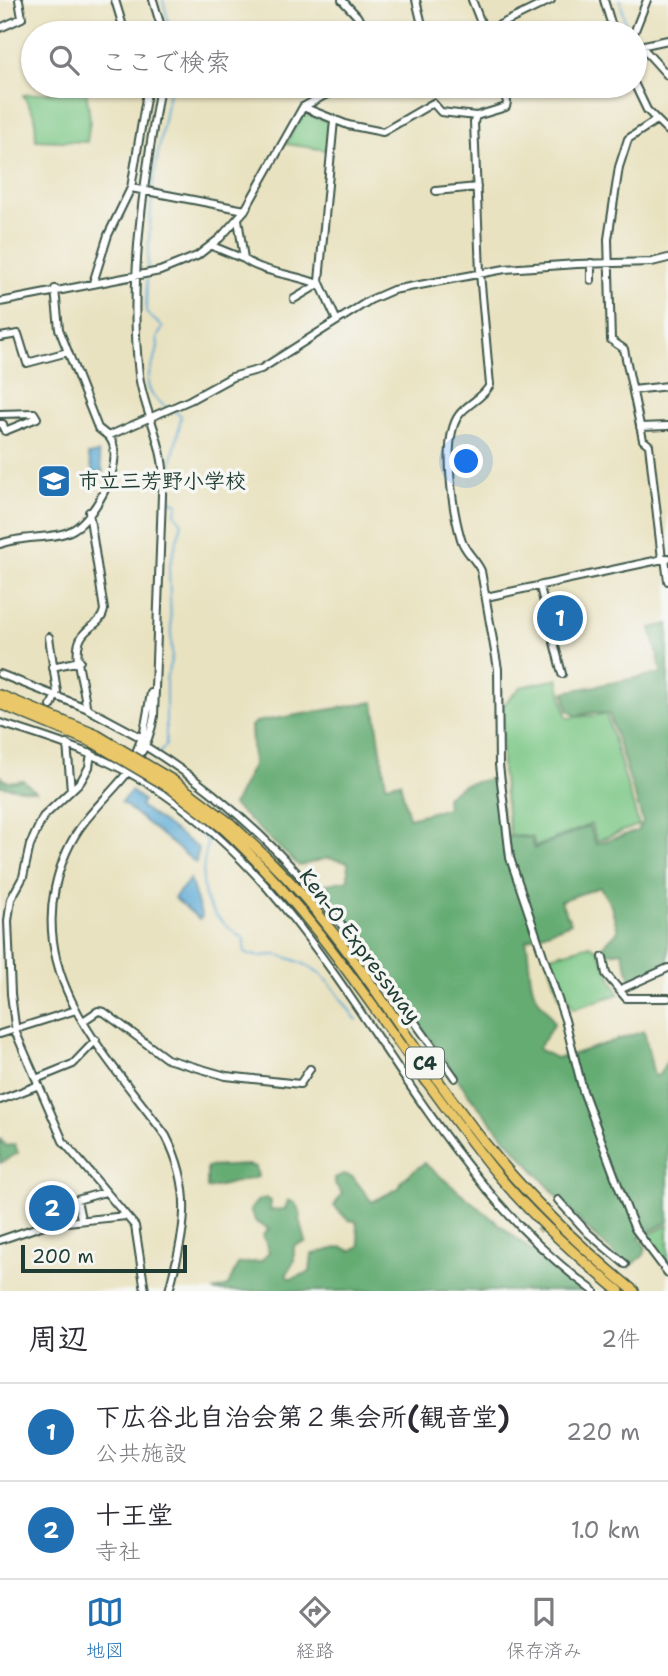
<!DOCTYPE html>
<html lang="ja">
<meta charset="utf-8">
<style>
:root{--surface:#fff;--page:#f2f2f3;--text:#2b2b33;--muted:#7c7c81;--line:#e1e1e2;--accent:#1f6fb2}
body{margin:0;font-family:"Shantell Sans","Klee One",sans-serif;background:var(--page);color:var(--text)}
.scale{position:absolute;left:21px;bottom:18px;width:166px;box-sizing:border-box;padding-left:7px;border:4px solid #1f3d34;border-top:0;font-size:19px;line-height:24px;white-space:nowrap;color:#1f3d34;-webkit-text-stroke:5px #f6f6f2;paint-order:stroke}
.you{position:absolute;left:467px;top:462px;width:24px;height:24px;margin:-18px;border:5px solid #fff;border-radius:50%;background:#1a73e8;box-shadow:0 0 0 10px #1a73e833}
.badge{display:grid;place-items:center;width:46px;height:46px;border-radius:50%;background:var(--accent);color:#fff;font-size:23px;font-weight:700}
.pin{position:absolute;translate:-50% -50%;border:4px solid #fff;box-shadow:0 2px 7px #0006}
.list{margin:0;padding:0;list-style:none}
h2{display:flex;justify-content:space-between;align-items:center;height:91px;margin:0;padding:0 28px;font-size:30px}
h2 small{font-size:23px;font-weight:400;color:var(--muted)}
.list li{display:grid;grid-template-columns:46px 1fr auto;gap:21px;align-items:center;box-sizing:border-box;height:98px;padding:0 28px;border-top:2px solid var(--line)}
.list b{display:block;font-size:26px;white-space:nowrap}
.list p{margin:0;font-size:23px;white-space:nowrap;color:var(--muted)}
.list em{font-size:23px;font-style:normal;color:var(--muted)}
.icon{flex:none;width:38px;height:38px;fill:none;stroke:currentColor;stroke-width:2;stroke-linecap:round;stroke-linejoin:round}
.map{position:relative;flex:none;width:668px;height:1291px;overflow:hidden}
.search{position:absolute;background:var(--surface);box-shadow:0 2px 5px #0004;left:21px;right:21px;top:21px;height:77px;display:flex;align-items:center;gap:18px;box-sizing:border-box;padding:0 24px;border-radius:38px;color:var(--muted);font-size:26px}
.sheet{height:287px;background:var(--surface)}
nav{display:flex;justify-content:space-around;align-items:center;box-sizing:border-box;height:98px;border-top:2px solid var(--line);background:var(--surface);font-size:19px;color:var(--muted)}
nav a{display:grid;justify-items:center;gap:4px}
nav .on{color:var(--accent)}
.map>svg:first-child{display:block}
.green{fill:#7cc786;stroke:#4e825d;stroke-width:2}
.forest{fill:#65ac73;stroke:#427454;stroke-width:2}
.water{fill:#5aa9d4;stroke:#3c7384;stroke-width:2}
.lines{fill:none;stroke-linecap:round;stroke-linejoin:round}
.stream{stroke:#5aa9d4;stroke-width:2}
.minor-tunnel{stroke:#c1c1a4;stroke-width:6;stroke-dasharray:6 3;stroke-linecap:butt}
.minor-casing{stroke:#3d5649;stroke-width:10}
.highway-casing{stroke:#3d5649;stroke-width:12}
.minor{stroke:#fff;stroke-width:6}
.highway{stroke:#eac769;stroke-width:9}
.highway-bridge-casing{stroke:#3d5649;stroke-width:12;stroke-linecap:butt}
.highway-bridge{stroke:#eac769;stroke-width:9}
.labels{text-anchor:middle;stroke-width:7;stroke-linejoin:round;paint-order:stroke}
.shield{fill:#f6f6f2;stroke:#60746d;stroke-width:2}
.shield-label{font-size:19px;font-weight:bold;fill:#1f3d34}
.poi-label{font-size:21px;font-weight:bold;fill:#1f3d34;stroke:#f6f6f2;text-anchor:start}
.street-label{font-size:21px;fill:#1f3d34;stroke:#f6f6f2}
</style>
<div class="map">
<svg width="668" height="1291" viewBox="0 0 668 1291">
<rect width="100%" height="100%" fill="#f6f6f2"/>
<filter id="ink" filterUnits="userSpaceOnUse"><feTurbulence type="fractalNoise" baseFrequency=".0143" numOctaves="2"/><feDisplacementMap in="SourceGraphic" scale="14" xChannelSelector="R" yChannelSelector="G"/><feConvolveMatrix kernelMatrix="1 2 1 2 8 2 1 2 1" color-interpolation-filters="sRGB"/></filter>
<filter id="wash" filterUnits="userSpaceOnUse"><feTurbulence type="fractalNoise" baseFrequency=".00686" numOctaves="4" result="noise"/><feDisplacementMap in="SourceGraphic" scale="28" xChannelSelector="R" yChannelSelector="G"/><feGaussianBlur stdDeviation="1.57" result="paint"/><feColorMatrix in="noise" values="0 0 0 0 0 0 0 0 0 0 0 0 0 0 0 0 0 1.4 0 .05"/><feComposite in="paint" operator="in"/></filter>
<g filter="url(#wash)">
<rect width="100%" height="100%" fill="#e9e2c0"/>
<path class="green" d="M86,89l4,31 -3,22 -51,-2 -1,-24 -12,-21z
M306,114l25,8 -4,28 -41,-6 15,-28z
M558,679l9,39 39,-4 33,111 -42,16 -6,-17 -56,23 -2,-10 -23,-2 -8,-64v-65l19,-19z
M590,945l8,5 21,44 -46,15 -4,-12 -9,2 -13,-42z
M668,1225v45l-24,-33z"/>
<path class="forest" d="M668,624v338l-31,15h-7l-8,-26 -19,3 -1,-7 16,-16 -7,-25 -11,-19 -40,14 11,22 -45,17c4,16 2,36 8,51 5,14 16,19 20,33l-16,25 18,9 12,-2 76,-25 10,45 5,-1 9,-16v163l-29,15 7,11 -2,7 -15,13 -47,-44 -84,-94 -29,-35 -99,-141 -52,-64 5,-5 25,-5v-18l-21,-4 -28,8 -66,-61 20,-40 -2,-39 5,-4 118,-20 12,83 14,-3 9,36 38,-10 -1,-11 17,-12 30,-7 5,5 7,53 26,2 3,11 55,-23 7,18 41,-13 6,-9 -34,-108 -15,-2 -18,4 -8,-6 -4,-18 98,-19 -11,-45z
M0,774c3,11 15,7 23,6l12,11 -35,-5z
M0,1139l6,7 9,-2 3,9 -18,10z
M424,1163l157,128h-368l15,-5 10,-22 23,-3 8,-8 -6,-18 6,-6 -13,-7 -6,-12 7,-9 9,-3 5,3 -1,9 15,-1 3,-9 7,3 6,11 -1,6 6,22 -12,4v15l-8,15 5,3 19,-7 2,-18 30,-7 9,4 9,-5 -4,-25 -8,-1 -14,-14 8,-13 -7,-9v-6l9,-4 9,3 19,25 27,-14 3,-8z
M249,1165l7,2 2,10 -51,12v-22z"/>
<path class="water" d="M98,453l5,19 -9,3 -6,-20z
M131,791l12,9 -3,6 58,42 -2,15 -75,-61z
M190,879l12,38 -3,2 -25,-21z"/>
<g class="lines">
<path class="stream" d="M163,0l8,33
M620,0l8,33
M152,188l18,-102
M147,272l5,-78
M147,278l-1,35 17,14 -6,11c7,26 -31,44 11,70
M159,754l7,-9v-65l6,-24 -3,-88 13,-45 -7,-9 3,-10 -7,-3c-7,-28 7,-57 10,-85l-8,-6
M152,790c16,32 37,30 55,51 0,8 -2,14 -3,22 -6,41 10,54 40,76l1,14c17,7 24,-1 37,3 48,14 46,28 75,64"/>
</g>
</g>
<g filter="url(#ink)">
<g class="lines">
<path class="minor-tunnel" d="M420,1084l21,-15
M538,1231l19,-18"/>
<g class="minor-casing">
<path id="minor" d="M115,0l10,33
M153,0l10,33
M342,0l15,16 10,17
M416,0l8,33
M472,0l13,33
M604,0l10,33
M0,28l22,-10 -3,-18
M483,33l68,-33
M634,33l13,-33
M641,46l27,30
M635,47l33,-7
M635,85l12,25 21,21
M160,86c-16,95 -32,191 -21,289 4,32 21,60 24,93l-9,248c-7,47 -41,70 -69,105 -15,19 -25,43 -30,67 -21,98 57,174 111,248 29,57 18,96 3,155
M502,86l5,16 -1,5 -30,9 -2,6 6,151 10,112c-8,14 -22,18 -31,30 -18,24 -6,97 2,124 3,12 15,20 20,32l17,98 1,96 11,93 55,162 18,71 45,121 7,17 33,44
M303,107l45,18 35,7 50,-29 8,9 35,4
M334,120l-15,161 18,40
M655,121l-27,18 -9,28 -11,72 3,101 13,9 19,91 6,5 13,114
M131,188l114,22
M436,191l41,-4
M238,219l6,40c19,14 50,15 74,25
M212,246l32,13
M591,280v-17
M93,283l15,-48 23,-47 17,-102
M55,289l4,40 39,99 10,8 82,-36 42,-23 29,-8 109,-69 23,-10 112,-21 72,-5 75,-2 16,-4
M294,299l25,-15
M0,302l160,-31 37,-15 23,-18 25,-28 58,-103 20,-11 29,-10
M0,337l18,-3 9,29 41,-11
M633,390l35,-4
M0,414l34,-1 3,5 -32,13 -2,-7h-3
M640,427l28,-1
M0,544c22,-9 57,-4 74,-15 21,-12 55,-72 34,-93
M665,558l3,23
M540,587l22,87
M486,597l182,-39
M49,637l8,55 -6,14
M52,667l28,-6
M0,674l86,34 56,30
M86,708c0,-19 -14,-50 -6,-68 5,-14 21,-14 24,-30l-15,-98
M0,723c58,18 114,36 164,71 185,127 248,367 430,497
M67,744l4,46
M145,746c138,84 218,204 310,332
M91,753l-2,14 -8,14 -38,36 -13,28 -7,32 -12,22 -3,22 3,73 5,39 47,108 72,85 10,65
M133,760l11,-28 7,-39
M603,957l3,17 20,24h42
M619,990l49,-22
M83,1021l15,-10 6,1 63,47 59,17 74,8 10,-15
M0,1034l76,-24
M36,1079l37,-15 23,-24
M0,1100l39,-15
M558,1200l30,33 37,31
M81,1219l-4,-19 28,-8
M0,1240l47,-16 79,-8"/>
</g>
<g class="highway-casing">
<path id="highway" d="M0,695l97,40
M0,704l94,39
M230,823c30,28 59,55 85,87 61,74 109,157 169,232 44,55 95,104 150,149
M224,829c109,101 179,231 273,345 36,43 78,81 122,117"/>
</g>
<use href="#minor" class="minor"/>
<use href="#highway" class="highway"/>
<g class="highway-bridge-casing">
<path id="highway-bridge" d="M97,735l77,46 56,42
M94,743l76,45 54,41"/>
</g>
<use href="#highway-bridge" class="highway-bridge"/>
</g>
</g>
<defs>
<g id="school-square" transform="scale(1.75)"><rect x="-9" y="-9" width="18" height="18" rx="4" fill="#1f6fb2" stroke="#f6f6f2"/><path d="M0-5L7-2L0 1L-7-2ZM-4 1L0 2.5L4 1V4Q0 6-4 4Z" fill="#fff"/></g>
</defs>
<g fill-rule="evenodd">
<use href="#school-square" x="54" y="481"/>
</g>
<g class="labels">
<rect class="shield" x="406" y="1047.5" width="38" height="31" rx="5"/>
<g class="shield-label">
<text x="425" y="1070">C4</text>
</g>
<g class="poi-label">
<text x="78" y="488">市立三芳野小学校</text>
</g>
<g class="street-label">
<text transform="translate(360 946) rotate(53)" y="7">Ken-O Expressway</text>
</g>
</g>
</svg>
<div class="scale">200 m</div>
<div class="you"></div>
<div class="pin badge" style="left:560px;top:618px">1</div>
<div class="pin badge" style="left:52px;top:1208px">2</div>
<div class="search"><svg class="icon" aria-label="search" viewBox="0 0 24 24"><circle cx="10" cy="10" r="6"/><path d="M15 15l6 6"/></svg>ここで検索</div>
</div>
<section class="sheet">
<h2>周辺<small>2件</small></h2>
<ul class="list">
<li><span class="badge">1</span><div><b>下広谷北自治会第２集会所(観音堂)</b><p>公共施設</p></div><em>220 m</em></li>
<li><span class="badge">2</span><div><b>十王堂</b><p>寺社</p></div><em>1.0 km</em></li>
</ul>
</section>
<nav>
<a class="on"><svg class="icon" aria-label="map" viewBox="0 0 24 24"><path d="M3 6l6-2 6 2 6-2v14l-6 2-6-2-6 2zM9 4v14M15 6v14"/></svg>地図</a>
<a><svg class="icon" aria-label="directions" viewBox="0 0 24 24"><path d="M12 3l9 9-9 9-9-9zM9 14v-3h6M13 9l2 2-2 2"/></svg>経路</a>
<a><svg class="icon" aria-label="saved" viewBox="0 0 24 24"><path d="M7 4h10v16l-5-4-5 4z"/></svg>保存済み</a>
</nav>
